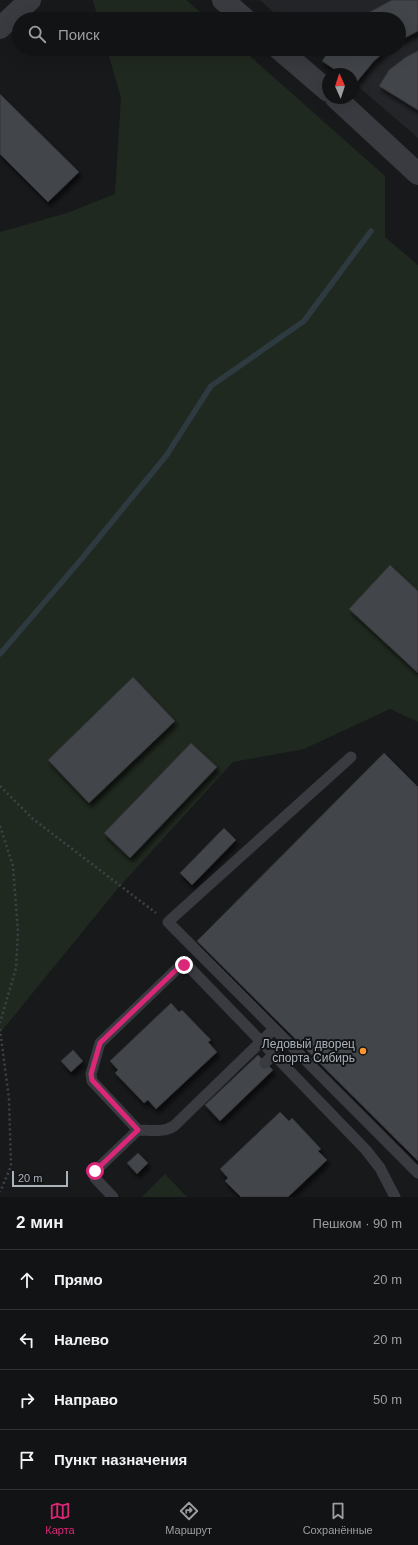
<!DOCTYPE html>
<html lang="ru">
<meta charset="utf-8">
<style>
:root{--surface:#121314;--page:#1b1c1d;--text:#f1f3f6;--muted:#9c9ea0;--line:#313234;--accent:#db2777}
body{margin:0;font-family:Arial,sans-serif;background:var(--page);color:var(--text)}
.compass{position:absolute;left:322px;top:68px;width:36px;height:36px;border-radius:50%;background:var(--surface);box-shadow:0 4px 16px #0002;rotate:357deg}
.scale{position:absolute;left:12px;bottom:10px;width:56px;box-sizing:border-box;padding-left:4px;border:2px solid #aab2bb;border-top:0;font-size:11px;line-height:14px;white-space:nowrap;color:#aab2bb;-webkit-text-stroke:3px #131416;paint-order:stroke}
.stop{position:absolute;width:12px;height:12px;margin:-9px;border:3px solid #db2777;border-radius:50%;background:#fff}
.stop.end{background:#db2777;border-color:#fff;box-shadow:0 1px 4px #0008}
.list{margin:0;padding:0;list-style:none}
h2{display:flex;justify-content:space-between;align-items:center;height:52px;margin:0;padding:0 16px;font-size:17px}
h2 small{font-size:13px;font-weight:400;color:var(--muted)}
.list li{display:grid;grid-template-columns:26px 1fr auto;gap:12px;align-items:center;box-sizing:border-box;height:60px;padding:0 16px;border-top:1px solid var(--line)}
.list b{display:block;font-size:15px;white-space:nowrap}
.list em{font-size:13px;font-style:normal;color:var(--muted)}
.icon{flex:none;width:22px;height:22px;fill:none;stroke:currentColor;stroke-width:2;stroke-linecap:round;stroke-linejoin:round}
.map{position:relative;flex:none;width:418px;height:1197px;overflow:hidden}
.search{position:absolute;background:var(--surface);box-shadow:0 4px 16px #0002;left:12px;right:12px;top:12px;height:44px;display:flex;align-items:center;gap:10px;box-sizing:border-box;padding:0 14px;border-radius:22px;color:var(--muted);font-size:15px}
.sheet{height:292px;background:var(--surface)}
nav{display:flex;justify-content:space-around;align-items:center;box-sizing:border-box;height:56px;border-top:1px solid var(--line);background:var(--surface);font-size:11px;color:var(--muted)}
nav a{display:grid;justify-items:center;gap:2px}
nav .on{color:var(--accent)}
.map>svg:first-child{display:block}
.built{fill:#242528}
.green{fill:#202920}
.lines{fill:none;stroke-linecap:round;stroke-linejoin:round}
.stream{stroke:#2d3a40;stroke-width:5.5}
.building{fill:#424448;stroke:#323337;filter:url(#shadow)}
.path{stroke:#3f4247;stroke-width:2.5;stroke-dasharray:2 3;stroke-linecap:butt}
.service{stroke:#393b40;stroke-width:11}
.minor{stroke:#393b40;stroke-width:22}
.route{stroke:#db2777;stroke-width:5}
.poi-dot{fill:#fe962d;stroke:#131416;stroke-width:1.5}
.labels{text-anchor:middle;stroke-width:4;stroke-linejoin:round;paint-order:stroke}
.poi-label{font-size:12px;fill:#aab2bb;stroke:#131416;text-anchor:end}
</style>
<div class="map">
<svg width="418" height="1197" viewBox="0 0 418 1197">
<defs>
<filter id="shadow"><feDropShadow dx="2.5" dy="4.5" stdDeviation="2" flood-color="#0009"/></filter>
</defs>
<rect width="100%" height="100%" fill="#18191b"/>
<path class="built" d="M260,0h158v138l-66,-57v-7h-8l-28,-25h83v-30h-118z"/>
<path class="green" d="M93,0h93l22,19h-110z
M107,49h135l143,127v61l33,28v457l-28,-13 -86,40 -71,13 -114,125 -119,146v-801l67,-19 48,-19 6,-96z
M165,1174l22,23h-45z"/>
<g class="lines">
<path class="stream" d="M0,654l79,-92 87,-106 45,-70 93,-65 67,-90"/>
</g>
<path class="building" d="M392,0h26v31l-19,10v-22h-40l7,-5z
M331,49h57l-14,12 -19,23 -3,-3v-7h-11l-19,-13z
M418,51v59l-39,-24 10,-16 17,-13z
M0,94l79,78 -31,30 -48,-48z
M390,565l28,26v82l-69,-64z
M133,677l42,44 -86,82 -41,-43z
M191,743l26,24 -87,91 -26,-25z
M384,753l34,34v374l-221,-220z
M224,828l12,12 -44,45 -12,-12z
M171,1003l8,9 3,-2 29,30 -3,2 9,10 -61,57 -8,-9 -4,3 -29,-30 3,-3 -8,-9z
M73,1050l10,11 -12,11 -10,-11z
M258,1055l15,15 -53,51 -15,-16z
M280,1112l9,9 3,-3 29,31 -3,2 9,9 -39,37h-47l-16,-16 3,-3 -8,-9z
M138,1153l10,10 -11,11 -10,-11z"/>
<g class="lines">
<path class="path" d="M0,786l33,33 123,94
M0,826l13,40 5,66 -2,36 -16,55
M0,1029l9,70 2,67 -11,26"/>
<path class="service" d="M351,757l-183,165 250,251
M265,1063l9,-9
M138,1130c12,0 25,3 36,-4l100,-97
M113,1197l-18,-19v-7l43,-41 -46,-49 -1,-7 9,-31 79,-76 5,-2 5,2 177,183 14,18 15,29"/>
<path class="minor" d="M223,0l22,19
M0,28l30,-28
M279,49l49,42
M336,98l82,76"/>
</g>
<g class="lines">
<path class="route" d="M95,1171l43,-41 -46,-50 -1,-6 9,-31 79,-76 5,-2"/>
</g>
<circle class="poi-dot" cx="363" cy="1051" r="4"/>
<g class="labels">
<g class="poi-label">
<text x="355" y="1048">Ледовый дворец<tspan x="355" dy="14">спорта Сибирь</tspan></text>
</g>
</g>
</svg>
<svg class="compass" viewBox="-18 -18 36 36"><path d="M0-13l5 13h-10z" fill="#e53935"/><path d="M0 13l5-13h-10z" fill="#9c9ea0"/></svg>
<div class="scale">20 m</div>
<div class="stop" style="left:95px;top:1171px"></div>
<div class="stop end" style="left:184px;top:965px"></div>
<div class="search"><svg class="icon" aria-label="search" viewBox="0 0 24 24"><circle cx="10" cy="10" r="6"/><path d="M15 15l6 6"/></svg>Поиск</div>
</div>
<section class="sheet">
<h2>2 мин<small>Пешком · 90 m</small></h2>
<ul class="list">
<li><svg class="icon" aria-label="ahead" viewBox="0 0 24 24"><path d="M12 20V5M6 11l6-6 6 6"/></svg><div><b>Прямо</b></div><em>20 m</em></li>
<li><svg class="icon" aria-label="left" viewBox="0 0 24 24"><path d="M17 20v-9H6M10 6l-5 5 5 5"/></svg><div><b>Налево</b></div><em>20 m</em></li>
<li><svg class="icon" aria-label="right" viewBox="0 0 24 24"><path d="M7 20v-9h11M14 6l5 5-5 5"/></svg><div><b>Направо</b></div><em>50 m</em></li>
<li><svg class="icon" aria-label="arrive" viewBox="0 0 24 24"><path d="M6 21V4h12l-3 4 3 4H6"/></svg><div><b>Пункт назначения</b></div></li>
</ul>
</section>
<nav>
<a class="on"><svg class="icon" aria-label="map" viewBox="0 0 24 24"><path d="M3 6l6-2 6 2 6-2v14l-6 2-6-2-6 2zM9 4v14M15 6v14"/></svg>Карта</a>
<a><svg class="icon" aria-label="directions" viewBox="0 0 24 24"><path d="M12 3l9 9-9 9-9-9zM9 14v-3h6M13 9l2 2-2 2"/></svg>Маршрут</a>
<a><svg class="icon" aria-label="saved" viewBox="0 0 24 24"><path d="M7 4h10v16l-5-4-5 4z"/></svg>Сохранённые</a>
</nav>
